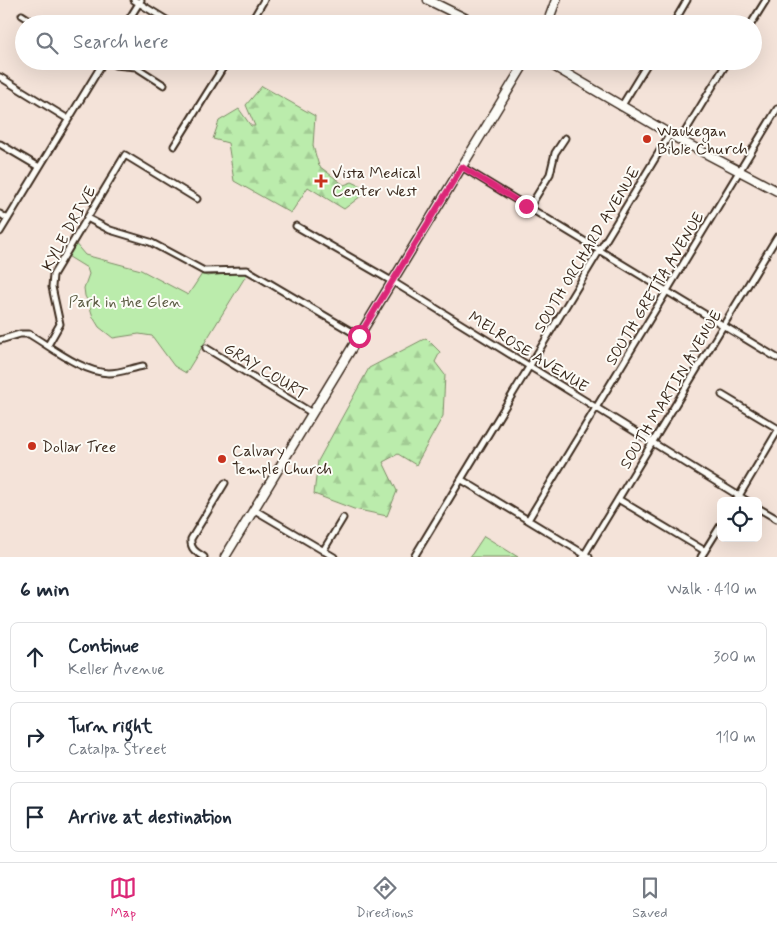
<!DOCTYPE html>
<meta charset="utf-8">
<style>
:root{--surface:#fff;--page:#f2f2f3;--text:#1f2937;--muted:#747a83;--line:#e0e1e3;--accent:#db2777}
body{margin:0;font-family:Mynerve,sans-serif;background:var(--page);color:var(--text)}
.controls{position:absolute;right:15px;bottom:15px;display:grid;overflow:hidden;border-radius:8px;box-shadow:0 5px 20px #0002}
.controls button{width:45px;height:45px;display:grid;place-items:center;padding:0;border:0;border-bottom:1px solid var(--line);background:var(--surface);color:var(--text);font:25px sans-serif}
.stop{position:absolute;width:15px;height:15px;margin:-11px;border:4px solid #db2777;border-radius:50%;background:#fff}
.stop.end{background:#db2777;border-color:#fff;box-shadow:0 1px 5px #0008}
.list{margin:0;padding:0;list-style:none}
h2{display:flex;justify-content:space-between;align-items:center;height:65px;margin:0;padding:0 20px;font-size:21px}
h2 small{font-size:16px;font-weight:400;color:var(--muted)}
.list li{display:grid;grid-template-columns:32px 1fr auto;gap:15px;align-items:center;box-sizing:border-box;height:70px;margin:0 10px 10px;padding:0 10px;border:1px solid var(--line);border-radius:8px}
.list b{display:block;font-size:19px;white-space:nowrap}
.list p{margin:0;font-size:16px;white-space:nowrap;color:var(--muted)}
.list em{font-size:16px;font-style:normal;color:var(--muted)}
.icon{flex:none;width:28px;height:28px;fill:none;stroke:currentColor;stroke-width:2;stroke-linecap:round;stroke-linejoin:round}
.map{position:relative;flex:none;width:777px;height:557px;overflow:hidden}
.search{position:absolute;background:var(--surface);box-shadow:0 5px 20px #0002;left:15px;right:15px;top:15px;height:55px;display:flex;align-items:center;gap:12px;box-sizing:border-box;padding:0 18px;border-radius:28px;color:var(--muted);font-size:19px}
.sheet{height:305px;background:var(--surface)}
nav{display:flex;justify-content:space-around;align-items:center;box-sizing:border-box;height:70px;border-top:1px solid var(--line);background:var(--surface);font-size:14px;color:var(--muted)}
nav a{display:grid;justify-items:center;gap:2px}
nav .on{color:var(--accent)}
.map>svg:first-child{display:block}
.forest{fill:url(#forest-firs);stroke:#7b8b65}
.green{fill:#bbecac;stroke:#7b8b65}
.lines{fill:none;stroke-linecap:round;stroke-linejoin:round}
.street-casing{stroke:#3b2a1e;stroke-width:9}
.secondary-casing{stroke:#3b2a1e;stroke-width:11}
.street{stroke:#fdfcf7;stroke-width:5}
.secondary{stroke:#fdfcf7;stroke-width:8}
.route{stroke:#db2777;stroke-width:6}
.poi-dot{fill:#c8321e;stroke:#fdfcf7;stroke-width:2}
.labels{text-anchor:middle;stroke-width:4;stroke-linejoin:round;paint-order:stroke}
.poi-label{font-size:16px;fill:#3b2a1e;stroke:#fdfcf7;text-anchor:start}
.street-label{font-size:16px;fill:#3b2a1e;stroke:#fdfcf7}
.park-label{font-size:16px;fill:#5b5a42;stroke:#fdfcf7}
</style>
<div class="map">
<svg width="777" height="557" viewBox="0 0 777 557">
<defs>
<pattern id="forest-firs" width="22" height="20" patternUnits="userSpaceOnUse" patternTransform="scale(1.25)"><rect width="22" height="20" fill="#bbecac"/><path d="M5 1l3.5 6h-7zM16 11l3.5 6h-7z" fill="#a2cb94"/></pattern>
</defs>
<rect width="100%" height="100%" fill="#f4e3d9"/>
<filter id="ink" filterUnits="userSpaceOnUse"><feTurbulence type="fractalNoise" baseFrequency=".02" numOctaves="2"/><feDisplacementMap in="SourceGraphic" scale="10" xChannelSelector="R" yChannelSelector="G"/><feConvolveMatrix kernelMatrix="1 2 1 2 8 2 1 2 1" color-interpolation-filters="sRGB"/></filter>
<g filter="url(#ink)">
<path class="forest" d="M262,86l53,30 -2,30 6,20 25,19 8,-3 9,4 4,7 -21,16 -36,-22 -17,26 -57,-32 -6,-38 -15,-4 6,-18 20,-12 12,17h4l-9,-21z
M426,338l14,14 -5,10 10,13 -2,41 -27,49 -18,-11 -15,8 14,29 -10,25 -33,-7 -40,-15 4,-33 51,-93z"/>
<path class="green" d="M74,242l11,13 56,15 47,25 14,-21 5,2 36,-4 4,2 -61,99 -12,-7 -22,-30 -13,-2 -26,4 -14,-11 -6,-10 -4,-13 -4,-8 -1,-8 5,-14 -2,-6 -21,-13z
M484,536l34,21h-48z"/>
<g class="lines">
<g class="street-casing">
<path id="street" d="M134,0l39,24
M22,15l14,9
M126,24l15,-24
M250,24l14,-24
M673,24l14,-24
M751,24l15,-24
M109,61l6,4 21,2 28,18
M0,77l68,42
M621,107l28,-46
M680,140l48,-79
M0,144l39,23
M174,146l53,-85
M125,155l72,44
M462,167l315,191
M529,208l21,-34 5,-21 10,-15
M0,214l8,5
M87,218l23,12 40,12 54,29 43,-1 112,66
M296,226l99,57 352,218
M0,232l104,-171
M0,340l20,-6h9c22,13 54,39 80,39 11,0 23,-5 34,-7
M48,345l12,-21 -8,-37 1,-12 72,-120
M206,348l106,65
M722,395l55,33
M462,480l127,77
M618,499l87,52
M736,501l41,-69
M758,508l19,11
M253,509l81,48
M528,520l249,-411
M323,551l20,-33
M204,557c-8,-5 -14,-8 -13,-18l34,-56
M414,557l256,-423
M583,557l194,-320
M701,557l20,-32"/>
</g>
<g class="secondary-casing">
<path id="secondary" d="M428,0l49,24
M547,24l9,-24
M545,61l135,79 97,51
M225,557l301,-496"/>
</g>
<use href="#street" class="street"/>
<use href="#secondary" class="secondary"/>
</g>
</g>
<g class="lines" filter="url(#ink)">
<path class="route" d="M359,336l103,-169 64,39"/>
</g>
<g class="poi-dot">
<circle cx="647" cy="139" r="5"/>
<path d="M318.5 173.5h5v5h5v5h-5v5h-5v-5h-5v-5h5z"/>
<circle cx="32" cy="446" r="5"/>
<circle cx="222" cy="459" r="5"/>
</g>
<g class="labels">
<g class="poi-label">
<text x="657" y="136">Waukegan<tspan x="657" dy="18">Bible Church</tspan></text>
<text x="332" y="178">Vista Medical<tspan x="332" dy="18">Center West</tspan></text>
<text x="42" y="452">Dollar Tree</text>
<text x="232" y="456">Calvary<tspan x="232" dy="18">Temple Church</tspan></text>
</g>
<g class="street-label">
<text transform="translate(68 228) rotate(-61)" y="6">KYLE DRIVE</text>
<text transform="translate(586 249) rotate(-59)" y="6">SOUTH ORCHARD AVENUE</text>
<text transform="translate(654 288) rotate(-59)" y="6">SOUTH GRETTA AVENUE</text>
<text transform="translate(529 351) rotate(32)" y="6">MELROSE AVENUE</text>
<text transform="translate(266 370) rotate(31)" y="6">GRAY COURT</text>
<text transform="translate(670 389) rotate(-59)" y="6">SOUTH MARTIN AVENUE</text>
</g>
<g class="park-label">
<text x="125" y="307">Park in the Glen</text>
</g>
</g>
</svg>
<div class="controls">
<button><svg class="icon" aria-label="locate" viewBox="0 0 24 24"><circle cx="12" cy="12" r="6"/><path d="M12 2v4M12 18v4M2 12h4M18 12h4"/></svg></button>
</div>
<div class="stop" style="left:359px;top:336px"></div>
<div class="stop end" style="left:526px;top:206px"></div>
<div class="search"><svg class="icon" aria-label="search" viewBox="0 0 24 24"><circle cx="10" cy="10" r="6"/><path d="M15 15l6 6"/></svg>Search here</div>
</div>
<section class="sheet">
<h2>6 min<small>Walk · 410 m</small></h2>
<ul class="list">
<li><svg class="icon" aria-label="ahead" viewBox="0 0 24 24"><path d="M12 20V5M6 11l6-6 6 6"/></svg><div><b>Continue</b><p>Keller Avenue</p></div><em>300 m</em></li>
<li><svg class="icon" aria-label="right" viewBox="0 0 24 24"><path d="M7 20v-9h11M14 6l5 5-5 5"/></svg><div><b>Turn right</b><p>Catalpa Street</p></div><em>110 m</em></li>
<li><svg class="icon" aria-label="arrive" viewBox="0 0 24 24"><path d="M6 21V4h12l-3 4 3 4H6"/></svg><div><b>Arrive at destination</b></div></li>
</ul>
</section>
<nav>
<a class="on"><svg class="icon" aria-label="map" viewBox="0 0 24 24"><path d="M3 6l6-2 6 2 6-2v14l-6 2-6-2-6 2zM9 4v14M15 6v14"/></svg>Map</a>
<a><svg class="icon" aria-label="directions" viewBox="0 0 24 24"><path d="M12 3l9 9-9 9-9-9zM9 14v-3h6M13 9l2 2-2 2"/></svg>Directions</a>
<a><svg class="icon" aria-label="saved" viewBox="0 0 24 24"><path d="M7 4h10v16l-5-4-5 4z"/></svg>Saved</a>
</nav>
